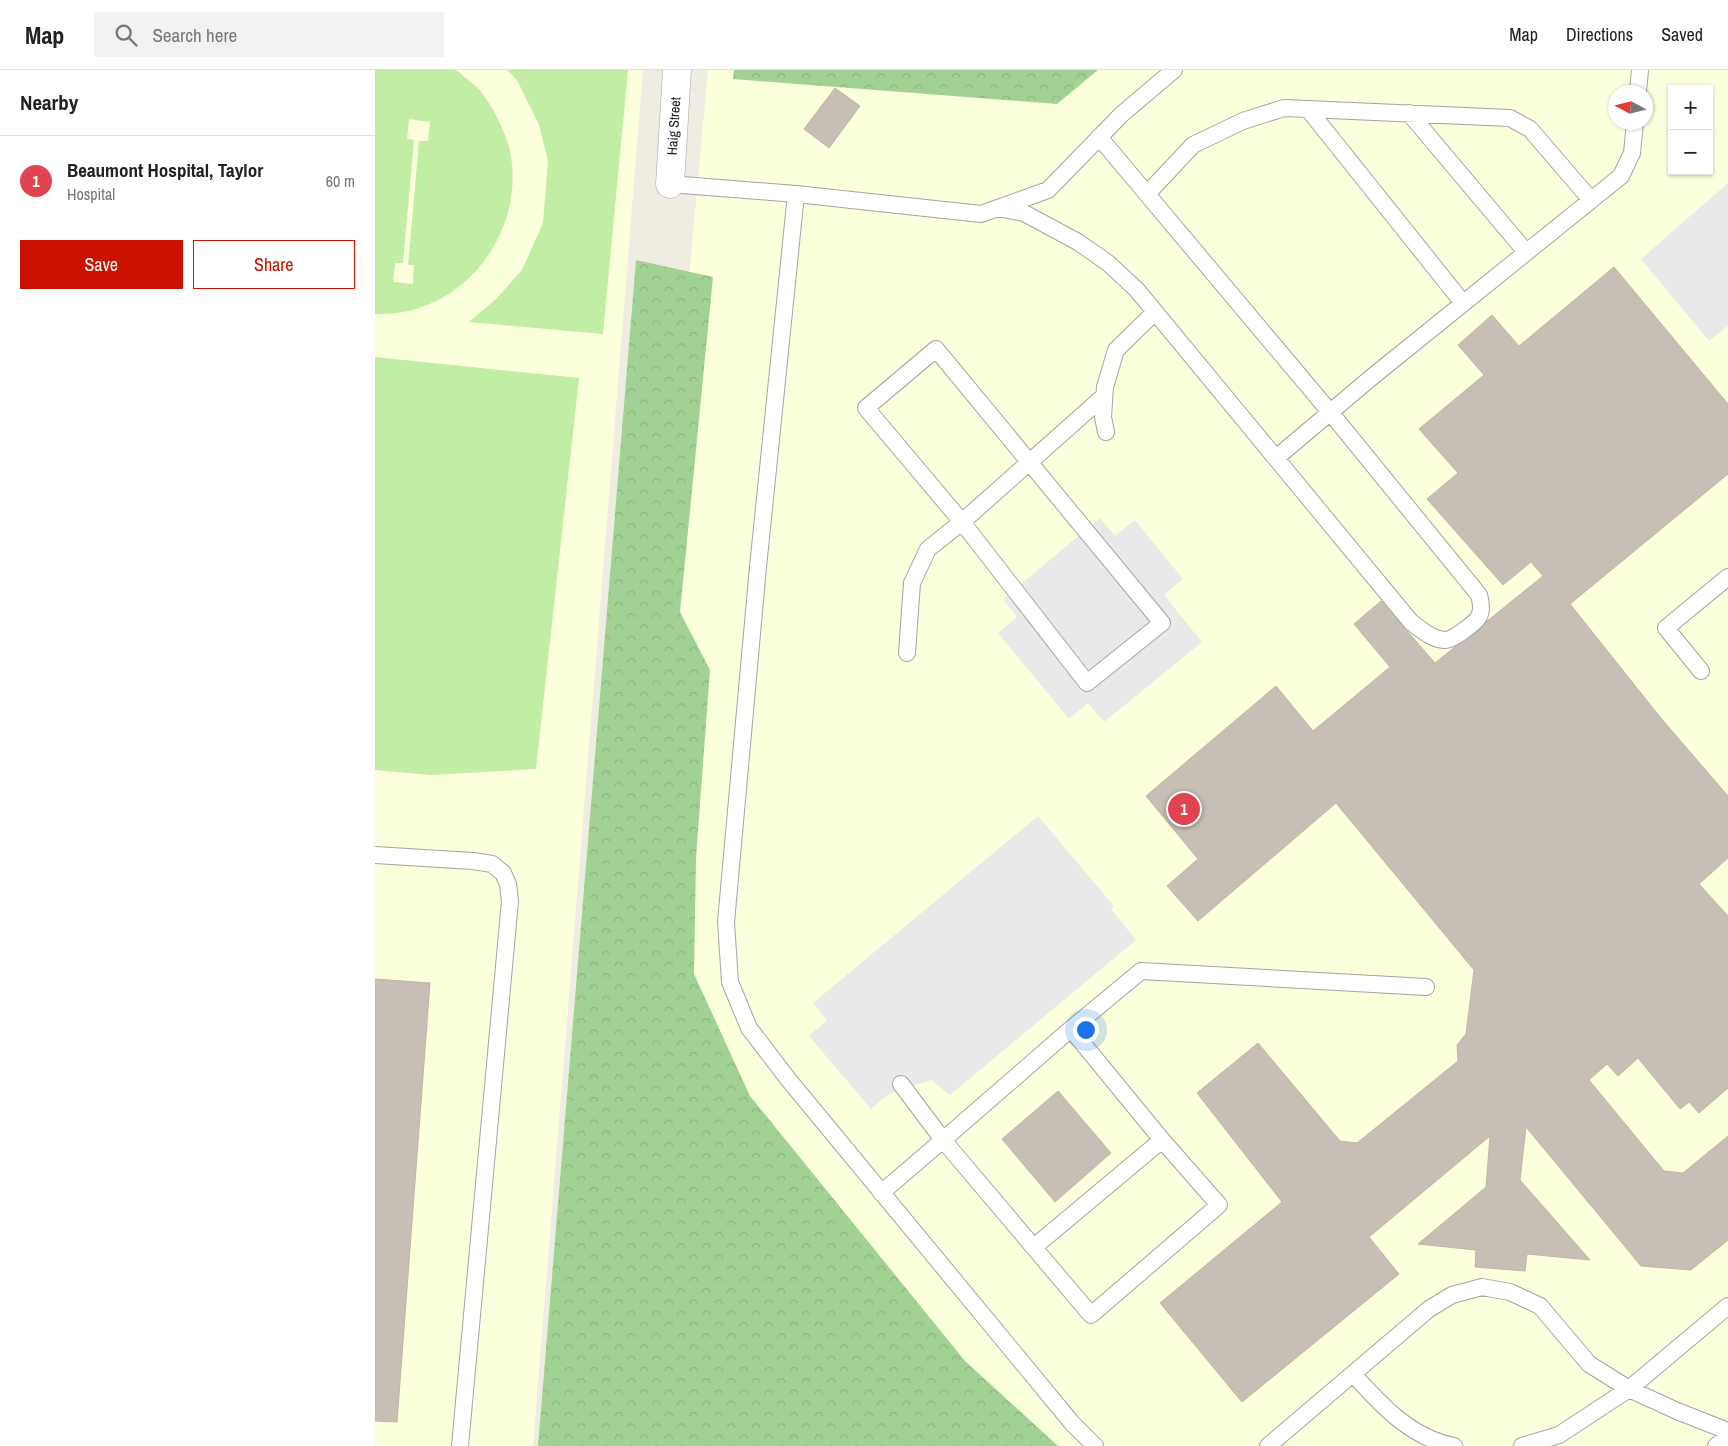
<!DOCTYPE html>
<meta charset="utf-8">
<style>
:root{--surface:#fff;--page:#f2f2f2;--text:#222;--muted:#767676;--line:#e0e0e0;--accent:#cb1200}
body{margin:0;font-family:"Archivo Narrow",sans-serif;background:var(--page);color:var(--text)}
.controls{position:absolute;right:15px;top:15px;display:grid;overflow:hidden;border-radius:0px;box-shadow:0 1px 4px #0004}
.controls button{width:45px;height:45px;display:grid;place-items:center;padding:0;border:0;border-bottom:1px solid var(--line);background:var(--surface);color:var(--text);font:25px sans-serif}
.compass{position:absolute;left:1233px;top:15px;width:45px;height:45px;border-radius:50%;background:var(--surface);box-shadow:0 1px 4px #0004;rotate:277deg}
.you{position:absolute;left:710px;top:959px;width:18px;height:18px;margin:-12px;border:4px solid #fff;border-radius:50%;background:#1a73e8;box-shadow:0 0 0 8px #1a73e833}
.badge{display:grid;place-items:center;width:32px;height:32px;border-radius:50%;background:var(--accent);color:#fff;font-size:16px;font-weight:700}
.pin{position:absolute;translate:-50% -50%;border:2px solid #fff;box-shadow:0 1px 5px #0006}
.list{margin:0;padding:0;list-style:none}
h2{display:flex;justify-content:space-between;align-items:center;height:65px;margin:0;padding:0 20px;font-size:21px}
h2 small{font-size:16px;font-weight:400;color:var(--muted)}
.list li{display:grid;grid-template-columns:32px 1fr auto;gap:15px;align-items:center;box-sizing:border-box;height:90px;padding:0 20px;border-top:1px solid var(--line)}
.list b{display:block;font-size:19px;white-space:nowrap}
.list p{margin:0;font-size:16px;white-space:nowrap;color:var(--muted)}
.list em{font-size:16px;font-style:normal;color:var(--muted)}
.actions{display:flex;gap:10px;padding:15px 20px}
.actions a{flex:1;padding:11px 0;border:1px solid var(--accent);border-radius:0px;text-align:center;font-size:18px;color:var(--accent)}
.actions .main{background:var(--accent);color:#fff}
.icon{flex:none;width:28px;height:28px;fill:none;stroke:currentColor;stroke-width:2;stroke-linecap:round;stroke-linejoin:round}
.map{position:relative;flex:none;width:1353px;height:1376px;overflow:hidden}
header{display:flex;align-items:center;gap:30px;box-sizing:border-box;height:70px;padding:0 25px;background:var(--surface);border-bottom:1px solid var(--line)}
header strong{font-size:24px}
nav{display:flex;gap:28px;margin-inline-start:auto;font-size:18px}
.search{width:350px;height:45px;background:var(--page);display:flex;align-items:center;gap:12px;box-sizing:border-box;padding:0 18px;border-radius:0px;color:var(--muted);font-size:19px}
main{display:flex}
aside{flex:1;background:var(--surface)}
.map>svg:first-child{display:block}
.education{fill:#fcffdc;fill-rule:evenodd}
.grass{fill:#c2eda4;fill-rule:evenodd}
.forest{fill:url(#forest-crowns)}
.parking{fill:#e9e9e9}
.building{fill:#c7bfb5;stroke:#c2b4a4}
.lines{fill:none;stroke-linecap:round;stroke-linejoin:round}
.service-casing{stroke:#a4a4a4;stroke-width:18}
.minor-casing{stroke:#a4a4a4;stroke-width:29}
.service{stroke:#fff;stroke-width:16}
.minor{stroke:#fff;stroke-width:28}
.labels{text-anchor:middle;stroke-width:4;stroke-linejoin:round;paint-order:stroke}
.street-label{font-size:14px;fill:#1d1d1d;stroke:#fff}
</style>
<header>
<strong>Map</strong>
<div class="search"><svg class="icon" aria-label="search" viewBox="0 0 24 24"><circle cx="10" cy="10" r="6"/><path d="M15 15l6 6"/></svg>Search here</div>
<nav><a>Map</a><a>Directions</a><a>Saved</a></nav>
</header>
<main>
<aside>
<h2>Nearby<small></small></h2>
<ul class="list">
<li><span class="badge" style="background:#e0444e">1</span><div><b>Beaumont Hospital, Taylor</b><p>Hospital</p></div><em>60 m</em></li>
</ul>
<div class="actions"><a class="main">Save</a><a>Share</a></div>
</aside>
<div class="map">
<svg width="1353" height="1376" viewBox="0 0 1353 1376">
<defs>
<pattern id="forest-crowns" width="20" height="18" patternUnits="userSpaceOnUse" patternTransform="scale(1.25)"><rect width="20" height="18" fill="#a1d294"/><path d="M2 6a3 3 0 1 1 6 0M12 15a3 3 0 1 1 6 0" fill="none" stroke="#8ab47f"/></pattern>
</defs>
<rect width="100%" height="100%" fill="#efece2"/>
<path class="education" d="M0,0h268l-110,1376h-158z
M333,0h1020v1376h-1146zM1297,19h37v82h-37zM1240,22h30v30h-30z"/>
<path class="grass" d="M0,0h80l4,2c7,7 17,13 23,21 12,16 23,38 28,58 17,82 -49,167 -135,163zM34,49l21,3 -2,19h-9l-11,124h6l-1,19 -20,-2 2,-19h8l11,-123 -7,-1z
M132,0h121l-25,264 -134,-12 27,-23 26,-29 21,-47 5,-62 -9,-36 -22,-45z
M0,287l204,21 -43,391 -105,6 -56,-5z"/>
<path class="forest" d="M359,0h364l-41,34 -324,-25z
M261,190l77,17 -33,335 30,58 -14,188 -2,116 56,122 215,265 93,85h-520z"/>
<path class="parking" d="M1353,113v143l-19,15 -68,-82z
M725,448l15,18 20,-16 48,59 -19,16 38,47 -98,80 -16,-19 -19,16 -71,-86 19,-16 -14,-18z
M663,746l76,90 -3,3 25,31 -186,155 -19,-15 -42,14 -18,15 -62,-73 18,-16 -14,-17z"/>
<path class="building" d="M460,18l25,18 -31,42 -25,-19z
M1239,197l114,137v70l-158,130 90,113 68,79v62l-29,26 29,32v172l-29,25 -10,-11 -9,7 -42,-51 -20,18 -11,-12 -18,16 75,91 19,2 45,-37v104l-37,30 -50,-4 -115,-139 -6,53 70,80 -63,-6 -2,17 -50,-4 1,-17 -58,-6 68,-57 4,-51 -121,101 30,37 -157,128 -82,-99 122,-101 -85,-109 61,-50 82,98 17,2 101,-82 -1,-16 9,-11 8,-64 -138,-167 -138,118 -31,-35 31,-27 -52,-63 130,-110 37,45 77,-64 -36,-43 27,-23 54,62 108,-87 -12,-14 -28,23 -76,-86 31,-26 -39,-44 65,-54 -26,-30 34,-30 27,31z
M0,909l55,4 -33,439 -22,-1z
M683,1021l53,62 -56,49 -53,-63z"/>
<g class="lines">
<g class="service-casing">
<path id="service" d="M1263,22l2,-22
M933,39l155,194
M1034,43l117,139
M295,114l126,10 185,20 67,-24 74,-76 52,-44
M421,124l-38,373 -32,355 4,60 19,46 39,51 284,344 23,23
M772,124l46,-49 50,-24 41,-13 226,10 20,11 61,71
M623,138l26,5 54,29 30,21 29,27 274,332c11,8 21,18 35,18 5,1 29,-17 32,-22 5,-7 3,-16 1,-23l-149,-183 -231,-275
M561,279l226,274 -75,60 -125,-161 -96,-114z
M731,362l-3,-15 2,-30 11,-37 39,-38
M901,388l96,-81 249,-201 11,-23 3,-31
M532,583l5,-70 16,-34 34,-27 142,-126
M1326,601l-35,-43 62,-51
M0,785l98,6 19,3 11,9 5,11 2,17 -50,545
M696,959l91,111
M526,1014l42,56 122,-106 76,-63 285,16
M506,1123l62,-53 148,175 128,-110 -57,-65 -128,107
M978,1304c28,31 58,64 101,72
M893,1376l161,-137 23,-14 30,-8 28,5 30,14 49,58 40,25 48,22 51,20
M1147,1376l37,-11 70,-46 99,-83
M1341,1376l12,-10"/>
</g>
<g class="minor-casing">
<g id="minor">
<path id="s1" d="M295,114l7,-114"/>
</g>
</g>
<use href="#service" class="service"/>
<use href="#minor" class="minor"/>
</g>
<g class="labels">
<g class="street-label">
<text dy="5" stroke="none"><textPath href="#s1" startOffset="58">Haig Street</textPath></text>
</g>
</g>
</svg>
<div class="controls">
<button>+</button>
<button>−</button>
</div>
<svg class="compass" viewBox="-18 -18 36 36"><path d="M0-13l5 13h-10z" fill="#e53935"/><path d="M0 13l5-13h-10z" fill="#767676"/></svg>
<div class="you"></div>
<div class="pin badge" style="left:809px;top:739px;background:#e0444e">1</div>
</div>
</main>
